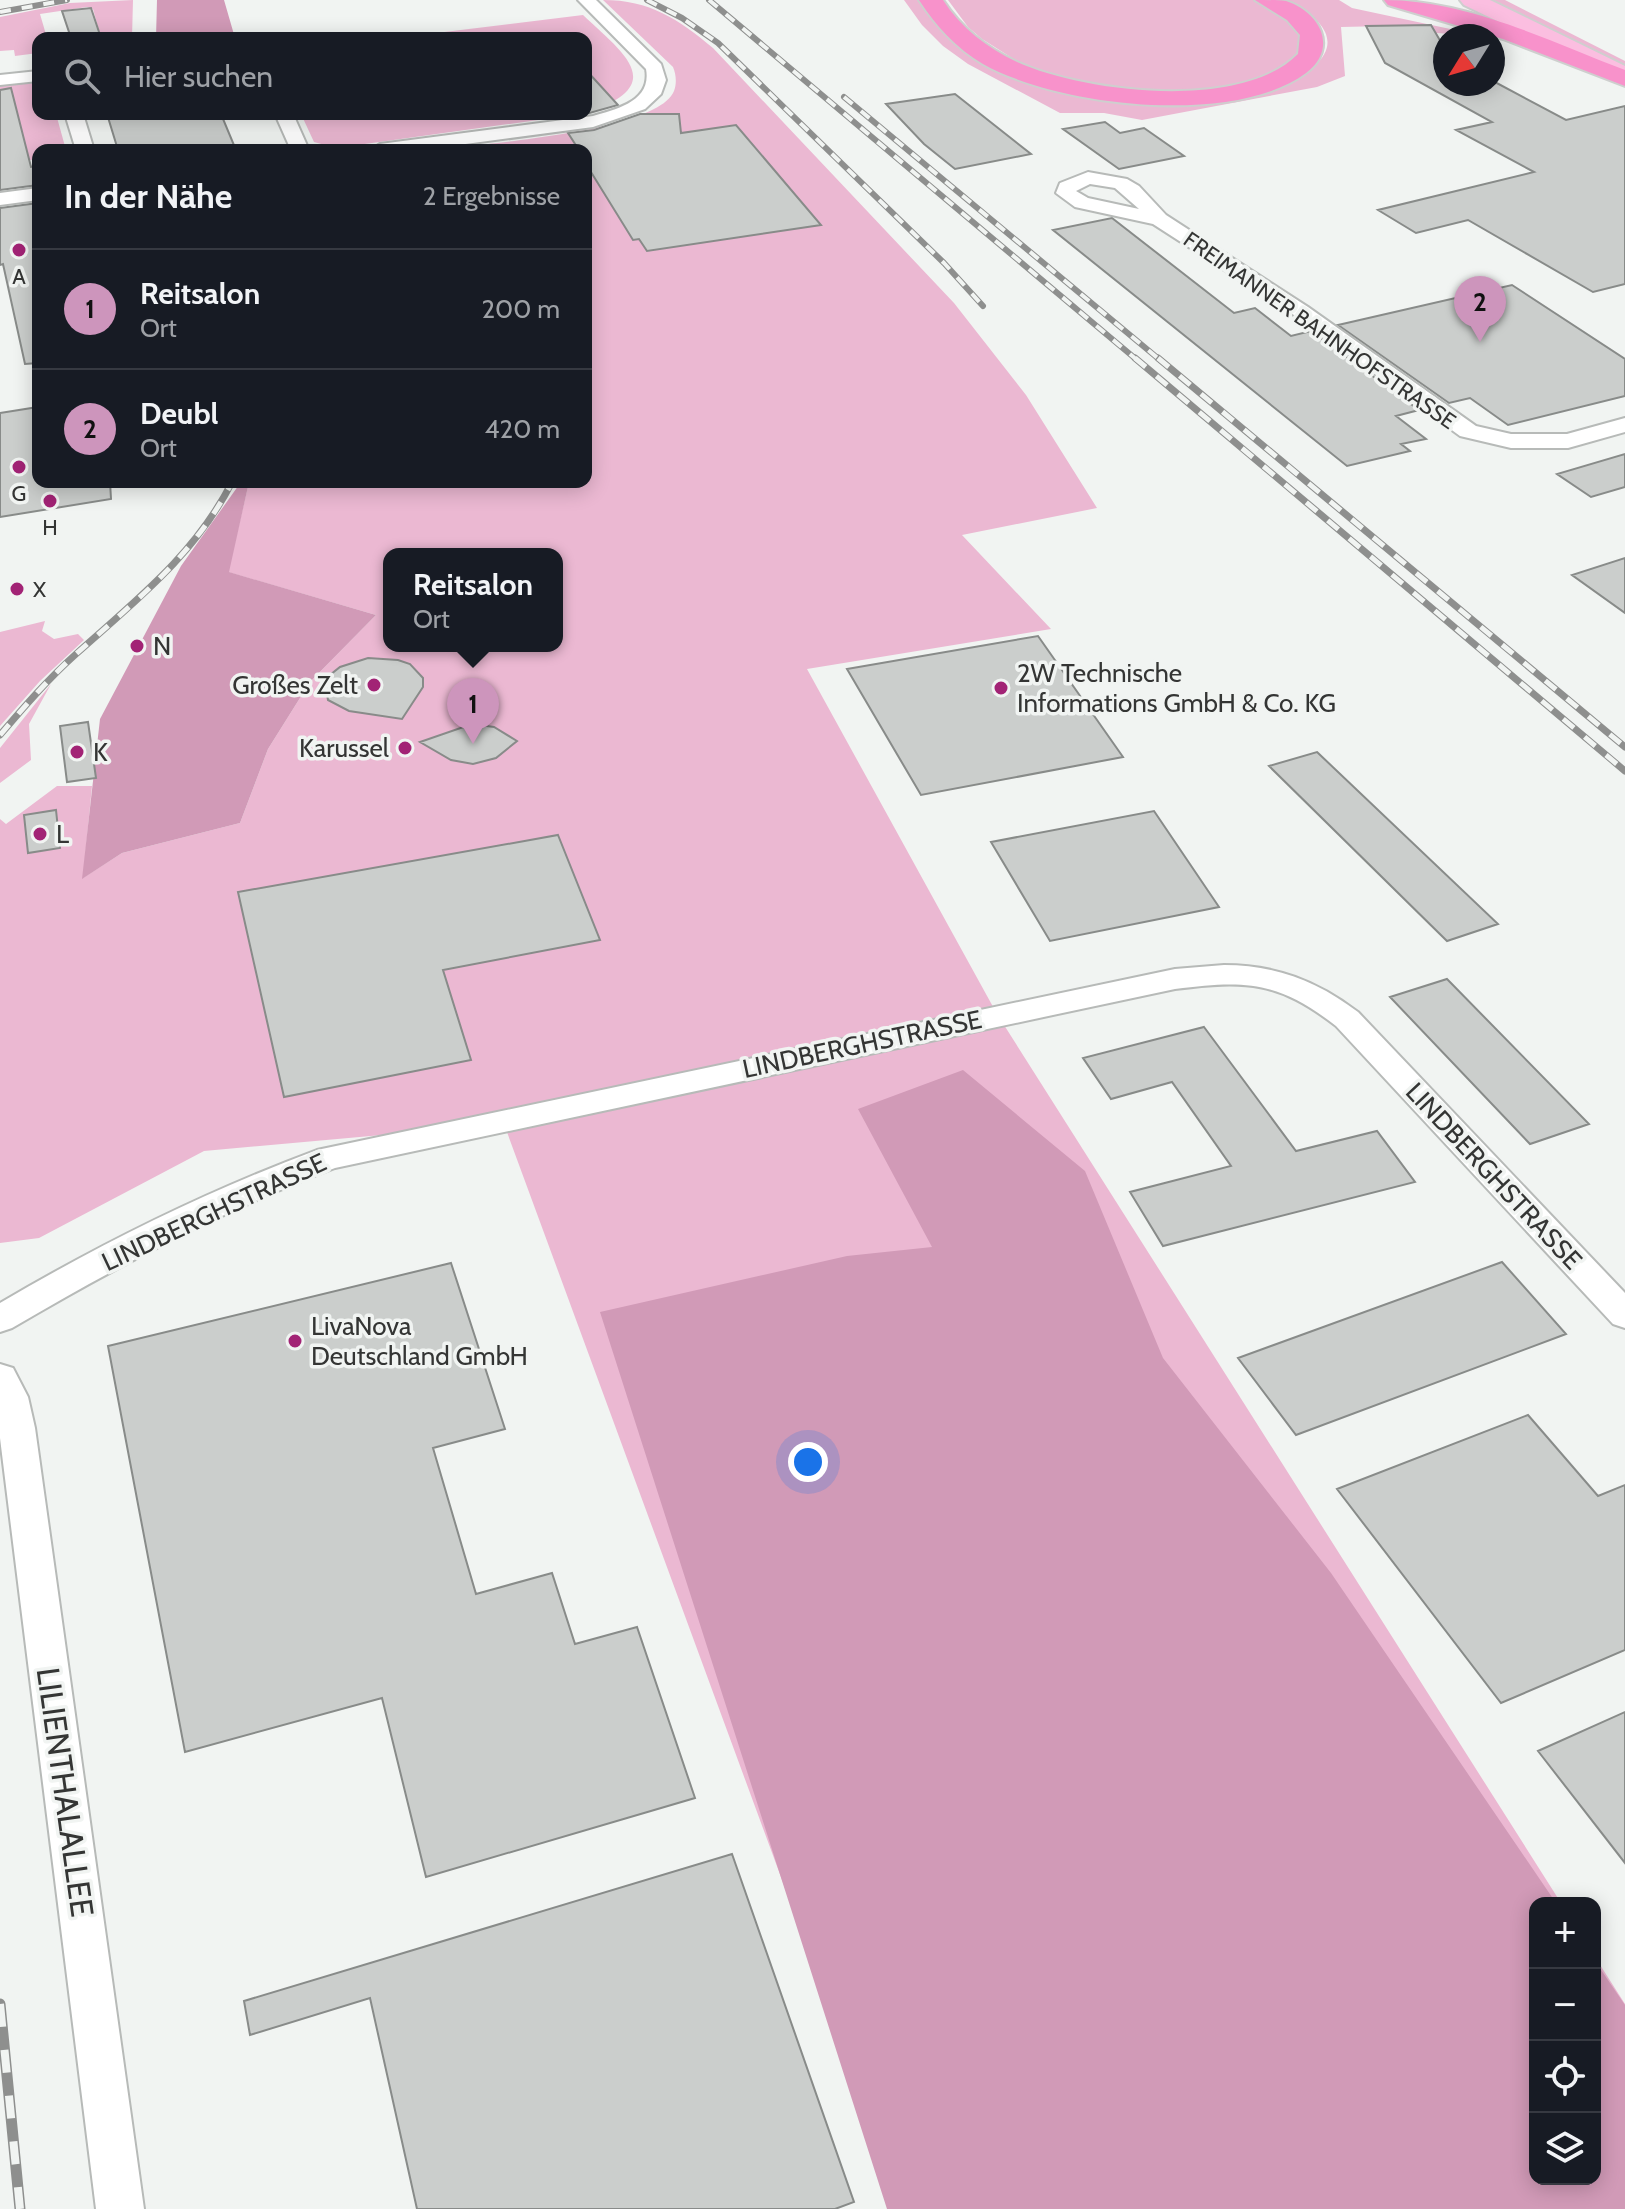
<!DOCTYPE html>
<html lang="de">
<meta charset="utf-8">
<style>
:root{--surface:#171b24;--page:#242831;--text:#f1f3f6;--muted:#9ea1a6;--line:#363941;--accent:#cd95bc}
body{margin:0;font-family:Cabin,sans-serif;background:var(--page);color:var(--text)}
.controls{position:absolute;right:24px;bottom:24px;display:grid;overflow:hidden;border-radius:16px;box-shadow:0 4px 20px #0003}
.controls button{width:72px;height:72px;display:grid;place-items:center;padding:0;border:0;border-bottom:2px solid var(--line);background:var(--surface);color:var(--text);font:40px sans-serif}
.compass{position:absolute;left:1433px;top:24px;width:72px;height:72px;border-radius:50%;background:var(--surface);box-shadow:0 4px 20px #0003;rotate:233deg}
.you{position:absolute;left:808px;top:1462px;width:28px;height:28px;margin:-20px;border:6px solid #fff;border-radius:50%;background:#1a73e8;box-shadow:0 0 0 12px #1a73e833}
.badge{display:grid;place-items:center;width:52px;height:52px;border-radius:50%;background:var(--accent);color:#111;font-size:26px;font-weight:700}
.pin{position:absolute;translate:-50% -66px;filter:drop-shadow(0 2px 4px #0008)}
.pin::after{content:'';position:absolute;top:42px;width:28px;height:24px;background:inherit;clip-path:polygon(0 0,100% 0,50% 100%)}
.popup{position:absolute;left:383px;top:548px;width:180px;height:104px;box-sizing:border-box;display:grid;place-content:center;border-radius:16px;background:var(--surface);filter:drop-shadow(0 2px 6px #0005);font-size:26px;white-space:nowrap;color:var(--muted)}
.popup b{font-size:30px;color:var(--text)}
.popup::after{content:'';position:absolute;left:50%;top:100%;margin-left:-16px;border:16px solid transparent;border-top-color:var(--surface)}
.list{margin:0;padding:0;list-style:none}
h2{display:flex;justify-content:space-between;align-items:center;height:104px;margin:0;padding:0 32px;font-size:34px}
h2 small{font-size:26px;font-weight:400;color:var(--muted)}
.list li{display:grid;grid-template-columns:52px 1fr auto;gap:24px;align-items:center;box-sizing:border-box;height:120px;padding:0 32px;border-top:2px solid var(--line)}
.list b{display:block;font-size:30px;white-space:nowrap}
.list p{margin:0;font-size:26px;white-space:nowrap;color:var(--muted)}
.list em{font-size:26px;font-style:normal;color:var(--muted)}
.icon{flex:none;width:44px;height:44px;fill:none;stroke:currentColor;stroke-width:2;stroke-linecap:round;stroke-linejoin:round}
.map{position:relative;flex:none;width:1625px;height:2209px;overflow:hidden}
.search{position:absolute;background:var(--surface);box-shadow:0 4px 20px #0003;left:32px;top:32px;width:560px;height:88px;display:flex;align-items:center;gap:20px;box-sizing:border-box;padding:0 28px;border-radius:16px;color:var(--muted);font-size:30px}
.panel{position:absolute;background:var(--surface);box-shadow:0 4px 20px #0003;left:32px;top:144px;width:560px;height:344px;border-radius:16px}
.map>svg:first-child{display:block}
.green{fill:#ebb8d2;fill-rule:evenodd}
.forest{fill:#d19ab7}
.building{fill:#cbcecc;stroke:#888b89;stroke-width:2}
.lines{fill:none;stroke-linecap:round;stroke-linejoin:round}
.minor-casing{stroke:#b7bab8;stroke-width:4}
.primary-casing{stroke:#cecfce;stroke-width:4}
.motorway-casing{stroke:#cecfce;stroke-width:4}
.minor{fill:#fff;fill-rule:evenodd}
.primary{fill:#fbbee0;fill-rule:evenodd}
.motorway{fill:#f892cb;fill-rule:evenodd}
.rail-far2-casing{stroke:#8e8f8e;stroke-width:6}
.rail-far1-casing{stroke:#8e8f8e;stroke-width:7}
.rail-casing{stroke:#8e8f8e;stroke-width:11}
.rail-far2{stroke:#f1f4f2;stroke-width:4;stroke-dasharray:11;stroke-linecap:butt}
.rail-far1{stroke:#f1f4f2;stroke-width:5;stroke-dasharray:14;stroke-linecap:butt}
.rail{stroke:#f1f4f2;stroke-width:8;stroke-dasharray:23;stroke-linecap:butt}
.poi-dot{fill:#a22375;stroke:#f1f4f2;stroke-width:3}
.labels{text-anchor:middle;stroke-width:7;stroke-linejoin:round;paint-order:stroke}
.far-poi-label{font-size:22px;fill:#343534;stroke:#f1f4f2}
.far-street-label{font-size:22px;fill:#343534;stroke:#f1f4f2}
.poi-label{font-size:26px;fill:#343534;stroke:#f1f4f2;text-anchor:start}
.street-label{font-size:26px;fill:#343534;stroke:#f1f4f2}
.near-street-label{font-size:32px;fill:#343534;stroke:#f1f4f2}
</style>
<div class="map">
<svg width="1625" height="2209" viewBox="0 0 1625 2209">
<rect width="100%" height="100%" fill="#f1f4f2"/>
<path class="green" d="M133,0l-1,38h-31l-8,-29 -6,-2 -47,7 7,24h-9v15l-23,3 -1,-6 -14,1v-34l70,-14z
M603,0c47,0 75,19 110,48l241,255 72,92 71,113 -135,27 89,94 -244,40 190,345 564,889h-26v276h60v-222l30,47v205l-726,-11 -395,-1074 -300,27 -165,87 -39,5v-424l6,5 51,-38h35l-9,92 39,-25 118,-30 28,-74 42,-67 66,-67 -148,-43 21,-90h337v-332h-151c43,-6 223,-18 239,-59 3,-8 2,-17 -1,-24zM389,554h168v92h-168z
M904,0h17l24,33 24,21 119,41 190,-8c57,-24 71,-55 9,-87h52l13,8 131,28 -47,-3 -5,-8 -90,2 4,49 -28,11 -175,33 -38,-7h-44l-92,-49 -25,-18 -21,-21z
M948,0h309l36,19 13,24 -14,22 -63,23 -90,4 -51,-7 -68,-22 -38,-24 -14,-12z
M1487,0h18l120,61v5z
M583,15c44,41 85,70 3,98v-75h-191z
M38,81v33h18l10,36h-28v9l-38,5v-78z
M301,114h280l-245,34 -22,-6z
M45,621l-3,10 12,8 24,-5 6,6 -44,41 -40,45v-94z
M51,684l-22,40 2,36 -31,23v-35z"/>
<path class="forest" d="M157,0h67l11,38h-79z
M241,482h8l-20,90 147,43 -66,67 -42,67 -28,74 -118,30 -40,26 18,-160 81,-153z
M963,1070l122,101 78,187 168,215 225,330h-21v276h60v-218l30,44v204h-738l-287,-897 247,-56 85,-9 -74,-138z"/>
<path class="building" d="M91,8l10,30h-30l-9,-27z
M1431,25l14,24v35h48v-3l73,39 59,-14v178l-32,8 -125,-72 -52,13 -38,-23 156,-38 -78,-42 36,-8 -107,-59 -19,-37z
M586,70l32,35 -32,9z
M11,88l20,79 7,-1v19l-38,5v-100z
M955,94l76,60 -76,15 -31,-25 -38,-40z
M107,114h114l15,36h-118z
M640,114h39l2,19 55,-8 85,100 -174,26 -8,-12 -6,1 -47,-76v-14h-7l-11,-17 26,-3z
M1105,122l15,11 24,-5 40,28 -65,13 -56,-40z
M38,203v160l-13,1 -22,-100 -3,1v-57z
M1112,218l122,95 21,-5 36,28 20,-5 108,79 -23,6 30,23 -25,5 9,7 -63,15 -294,-236z
M1512,285l113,74v37l-117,29 -38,-27 -21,5 -111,-78z
M38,407v75h72l1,17 -111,18v-104z
M1625,454v33l-34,10 -34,-23z
M1625,558v55l-53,-38z
M1038,636l85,121 -202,38 -74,-126z
M368,658l30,2 12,4 13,14v9l-21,32 -53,-8 -21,-11 -3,-17 5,-8 10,-8z
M88,722l8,56 -29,4 -7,-56z
M472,724l22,3 23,14 -21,17 -23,6 -22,-4 -31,-18z
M1317,752l181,172 -51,17 -178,-175z
M56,810l4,38 -32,5 -4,-38z
M1154,811l65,96 -169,34 -59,-99z
M558,835l42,105 -157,30 28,90 -187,37 -46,-205z
M1447,979l142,145 -59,20 -140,-147z
M1204,1027l92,124 81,-20 38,51 -252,64 -33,-54 101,-26 -59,-84 -61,17 -28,-41z
M1502,1262l64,72 -270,101 -58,-77z
M451,1263l54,166 -72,19 43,146 76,-21 23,71 62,-17 58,171 -269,79 -44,-179 -197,54 -77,-406z
M1528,1415l70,81 27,-11v165l-124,53 -164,-214z
M1625,1712v151l-87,-112z
M732,1854l122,348 -19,7h-418l-47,-211 -120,37 -6,-34z"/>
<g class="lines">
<g class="minor-casing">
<path id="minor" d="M578,0h18l65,64 5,16 -5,14 -16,15 -52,18 -172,23h-50l9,-6 213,-28c24,-7 59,-15 53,-47z
M38,71v10l-38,4v-10z
M65,114h18l11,36h-18z
M275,114h18l16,36h-18z
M1088,172l39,7 12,7 27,29 142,92 168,119 35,8h56l58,-16v14l-57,16h-57l-51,-12 -166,-121 -141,-91 -78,-17 -19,-14 4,-10zM1090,184l25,4 24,21 -51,-11 -12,-7z
M38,188v12l-38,5v-12z
M1224,965c52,0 93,16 134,47l267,281v35l-12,-4 -277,-298c-58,-45 -90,-46 -161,-37l-840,179c-113,43 -219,99 -323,160l-12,4v-29c102,-60 207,-112 317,-153l858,-181z
M0,1364l13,4 15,29 7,31 109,781h-48l-96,-771z"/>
</g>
<g class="primary-casing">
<path id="primary" d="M1460,0h30l135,66v16l-161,-77z"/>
</g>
<g class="motorway-casing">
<path id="motorway" d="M919,0h24c18,28 44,48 74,62 66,30 224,50 281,-8l2,-19 -13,-15 -32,-20c10,0 22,0 31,1 34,11 53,47 20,72 -73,54 -248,33 -323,-9 -27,-16 -47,-38 -64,-64z
M1384,0c83,0 165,41 241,70v16l-122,-47 -115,-34z"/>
</g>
<use href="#minor" class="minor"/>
<use href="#primary" class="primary"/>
<use href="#motorway" class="motorway"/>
<g class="rail-far2-casing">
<path id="rail-far2" d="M647,0l35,18 36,25 226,220 39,43
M709,0l428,360
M0,12l67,-12
M844,97l316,263"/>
</g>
<g class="rail-far1-casing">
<path id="rail-far1" d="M1135,358l490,413
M1158,358l467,389
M0,735c24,-28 48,-56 76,-81 59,-53 119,-99 156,-172"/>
</g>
<g class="rail-casing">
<path id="rail" d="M0,2004l20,205"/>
</g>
<use href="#rail-far2" class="rail-far2"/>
<use href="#rail-far1" class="rail-far1"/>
<use href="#rail" class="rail"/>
</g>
<g class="poi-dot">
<circle cx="19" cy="250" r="8"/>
<circle cx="19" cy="467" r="8"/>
<circle cx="50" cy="501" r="8"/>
<circle cx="17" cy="589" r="8"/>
<circle cx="137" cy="646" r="8"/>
<circle cx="374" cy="685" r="8"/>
<circle cx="1001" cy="688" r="8"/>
<circle cx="405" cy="748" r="8"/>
<circle cx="77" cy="752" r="8"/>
<circle cx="40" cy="834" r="8"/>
<circle cx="295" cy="1341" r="8"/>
</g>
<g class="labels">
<g class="far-poi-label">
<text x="19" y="284">A</text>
<text x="19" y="501">G</text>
<text x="50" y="535">H</text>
<text x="33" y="597" text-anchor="start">X</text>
</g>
<g class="far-street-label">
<text transform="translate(1320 330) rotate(35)" y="8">FREIMANNER BAHNHOFSTRASSE</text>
</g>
<g class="poi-label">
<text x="153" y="655">N</text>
<text x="1017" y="682">2W Technische<tspan x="1017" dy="30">Informations GmbH &amp; Co. KG</tspan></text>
<text x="358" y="694" text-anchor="end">Großes Zelt</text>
<text x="389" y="757" text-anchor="end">Karussel</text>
<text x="93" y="761">K</text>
<text x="56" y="843">L</text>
<text x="311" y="1335">LivaNova<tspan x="311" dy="30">Deutschland GmbH</tspan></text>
</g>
<g class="street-label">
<text transform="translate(862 1044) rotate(-12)" y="9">LINDBERGHSTRASSE</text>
<text transform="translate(1494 1176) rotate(47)" y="9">LINDBERGHSTRASSE</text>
<text transform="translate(214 1212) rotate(-25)" y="9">LINDBERGHSTRASSE</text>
</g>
<g class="near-street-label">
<text transform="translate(65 1792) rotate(82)" y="11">LILIENTHALALLEE</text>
</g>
</g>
</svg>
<div class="controls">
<button>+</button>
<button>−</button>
<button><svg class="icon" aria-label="locate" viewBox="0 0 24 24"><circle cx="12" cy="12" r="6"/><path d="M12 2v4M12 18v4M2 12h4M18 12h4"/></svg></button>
<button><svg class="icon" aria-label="layers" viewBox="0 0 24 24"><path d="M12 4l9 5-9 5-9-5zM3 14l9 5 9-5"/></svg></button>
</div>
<svg class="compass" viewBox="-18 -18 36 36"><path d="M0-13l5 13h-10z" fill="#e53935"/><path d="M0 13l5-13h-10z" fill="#9ea1a6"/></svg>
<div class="you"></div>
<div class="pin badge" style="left:473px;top:744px">1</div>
<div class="popup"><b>Reitsalon</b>Ort</div>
<div class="pin badge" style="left:1480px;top:342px">2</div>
<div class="search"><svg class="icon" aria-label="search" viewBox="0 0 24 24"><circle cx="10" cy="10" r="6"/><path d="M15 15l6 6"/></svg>Hier suchen</div>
<section class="panel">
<h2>In der Nähe<small>2 Ergebnisse</small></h2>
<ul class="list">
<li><span class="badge">1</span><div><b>Reitsalon</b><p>Ort</p></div><em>200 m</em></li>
<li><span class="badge">2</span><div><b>Deubl</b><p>Ort</p></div><em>420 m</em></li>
</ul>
</section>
</div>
